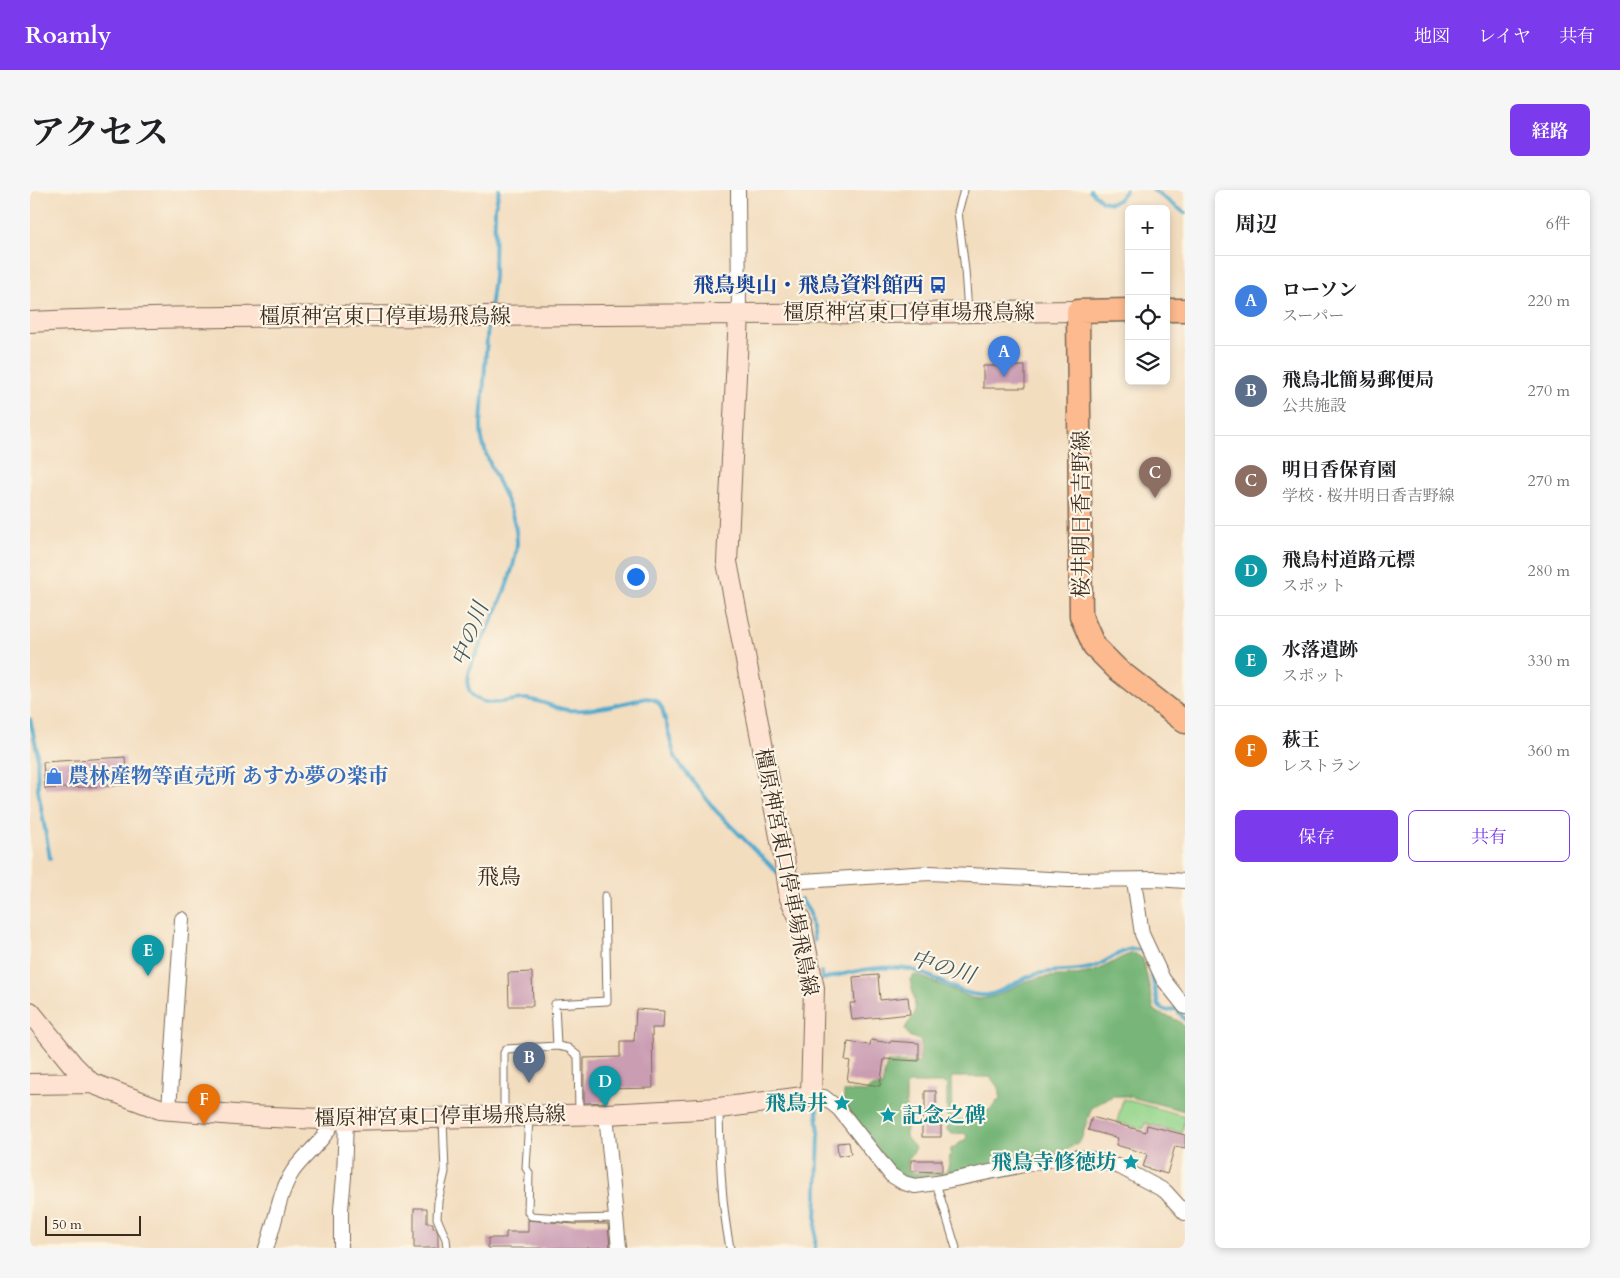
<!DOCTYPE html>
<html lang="ja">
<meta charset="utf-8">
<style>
:root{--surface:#fff;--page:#f6f6f6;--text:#202124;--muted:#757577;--line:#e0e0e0;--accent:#7c3aed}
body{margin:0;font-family:Cardo,"Noto Serif JP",serif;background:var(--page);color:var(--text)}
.controls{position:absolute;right:15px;top:15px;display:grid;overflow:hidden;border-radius:8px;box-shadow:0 2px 8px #0003}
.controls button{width:45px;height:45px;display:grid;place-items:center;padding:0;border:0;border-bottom:1px solid var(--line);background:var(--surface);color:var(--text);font:25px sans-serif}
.scale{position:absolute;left:15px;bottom:12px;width:96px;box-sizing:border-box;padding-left:5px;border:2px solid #3b2a1e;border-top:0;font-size:14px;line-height:18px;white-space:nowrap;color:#3b2a1e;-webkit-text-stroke:4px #fcf5e5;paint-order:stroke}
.you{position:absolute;left:605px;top:386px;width:18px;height:18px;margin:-12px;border:4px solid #fff;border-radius:50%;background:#1a73e8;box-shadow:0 0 0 8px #1a73e833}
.badge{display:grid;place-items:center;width:32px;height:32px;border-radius:50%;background:var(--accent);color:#fff;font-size:16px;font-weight:700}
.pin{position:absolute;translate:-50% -41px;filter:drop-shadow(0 1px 2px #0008)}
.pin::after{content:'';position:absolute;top:26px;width:18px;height:15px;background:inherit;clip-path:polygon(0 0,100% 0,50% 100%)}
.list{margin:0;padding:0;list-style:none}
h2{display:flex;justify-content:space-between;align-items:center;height:65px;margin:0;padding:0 20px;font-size:21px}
h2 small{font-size:16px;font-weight:400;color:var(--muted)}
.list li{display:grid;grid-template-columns:32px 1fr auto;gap:15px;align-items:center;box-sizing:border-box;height:90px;padding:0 20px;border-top:1px solid var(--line)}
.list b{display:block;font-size:19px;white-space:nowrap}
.list p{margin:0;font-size:16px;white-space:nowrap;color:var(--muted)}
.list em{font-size:16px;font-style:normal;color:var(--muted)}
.actions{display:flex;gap:10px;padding:15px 20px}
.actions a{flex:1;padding:11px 0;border:1px solid var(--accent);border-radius:8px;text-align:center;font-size:18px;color:var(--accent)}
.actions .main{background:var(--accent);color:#fff}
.icon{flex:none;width:28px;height:28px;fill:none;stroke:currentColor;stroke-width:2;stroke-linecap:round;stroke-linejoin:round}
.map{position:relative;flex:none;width:1155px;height:1058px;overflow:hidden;border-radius:8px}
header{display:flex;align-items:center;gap:30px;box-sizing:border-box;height:70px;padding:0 25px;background:var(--accent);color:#fff}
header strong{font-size:24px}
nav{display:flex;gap:28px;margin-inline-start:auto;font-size:18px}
.intro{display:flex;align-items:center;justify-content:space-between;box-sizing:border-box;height:120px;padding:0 30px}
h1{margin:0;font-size:35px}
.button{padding:12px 22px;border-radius:8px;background:var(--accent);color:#fff;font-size:18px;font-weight:700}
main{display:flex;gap:30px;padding:0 30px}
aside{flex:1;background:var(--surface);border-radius:8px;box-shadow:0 2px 8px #0003}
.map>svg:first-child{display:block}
.green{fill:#94d58c;stroke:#688055}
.forest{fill:#77b678;stroke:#59704b;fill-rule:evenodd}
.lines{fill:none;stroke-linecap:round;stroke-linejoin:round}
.stream{stroke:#4da8cb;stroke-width:4}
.building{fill:#ca9db3}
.lane-casing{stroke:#7b6956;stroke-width:9}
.street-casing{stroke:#7b6956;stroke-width:16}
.secondary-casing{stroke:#7b6956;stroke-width:22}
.primary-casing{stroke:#7b6956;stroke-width:25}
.lane{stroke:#fff;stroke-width:7}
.street{stroke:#fff;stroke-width:14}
.secondary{stroke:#fee3d2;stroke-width:20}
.primary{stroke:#fcba8e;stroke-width:22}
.labels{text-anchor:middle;stroke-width:4.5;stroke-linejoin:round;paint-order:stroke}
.transit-label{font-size:21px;font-weight:bold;fill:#164399;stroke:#fcf5e5;text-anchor:end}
.street-label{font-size:21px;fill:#3b2a1e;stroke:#fcf5e5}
.shop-label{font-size:21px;font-weight:bold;fill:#366cbe;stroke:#fcf5e5;text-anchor:start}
.culture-label{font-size:21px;font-weight:bold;fill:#0d838f;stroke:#fcf5e5;text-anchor:end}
.water-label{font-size:22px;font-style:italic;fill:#425c63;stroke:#fcf5e5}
.neighbourhood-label{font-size:22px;fill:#3b2a1e;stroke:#fcf5e5}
</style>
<header>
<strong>Roamly</strong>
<nav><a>地図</a><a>レイヤ</a><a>共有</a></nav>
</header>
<div class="intro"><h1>アクセス</h1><a class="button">経路</a></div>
<main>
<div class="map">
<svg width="1155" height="1058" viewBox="0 0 1155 1058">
<rect width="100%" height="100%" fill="#fcf5e5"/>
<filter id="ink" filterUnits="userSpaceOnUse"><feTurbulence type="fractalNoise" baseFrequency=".02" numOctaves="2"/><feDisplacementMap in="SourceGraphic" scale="10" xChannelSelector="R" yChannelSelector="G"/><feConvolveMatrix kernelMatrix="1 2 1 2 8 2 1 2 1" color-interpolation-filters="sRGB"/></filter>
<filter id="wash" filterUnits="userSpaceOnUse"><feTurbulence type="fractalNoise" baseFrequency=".0096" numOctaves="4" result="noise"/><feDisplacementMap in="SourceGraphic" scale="20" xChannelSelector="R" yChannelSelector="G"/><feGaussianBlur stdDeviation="1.12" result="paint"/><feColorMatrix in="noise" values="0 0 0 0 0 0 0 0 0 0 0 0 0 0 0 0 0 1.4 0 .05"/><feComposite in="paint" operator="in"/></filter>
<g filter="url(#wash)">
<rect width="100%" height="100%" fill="#f3ddbf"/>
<path class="green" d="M1093,909l62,17 -3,17 -37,-10 -2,6 -26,-7z"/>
<path class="forest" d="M1104,763l9,6 11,50c9,10 20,5 31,18v84l-58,-15h-14l-11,5 -11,8 -10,31 -14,10 -91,20 -16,5h-30l-7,5 -8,1 -19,-8 -52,-68v-13l6,-1 15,1 7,-5 10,-1 5,-24 31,1 2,-2 1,-20 -12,-5 -4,-7c2,-6 6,-8 9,-14 4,-6 -3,-28 -4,-36l3,-3 4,-1 55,23c22,4 38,-11 58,-18 21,-6 44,-2 65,-9 14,-5 25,-15 39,-18zM923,887h37l10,13v8l-9,11 -29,11 -9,-1 -1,-1 -1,-40zM879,893h36l2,3v44l5,4 12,-1 3,3 -1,3 -15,10 -3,19 -3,5h-34l-3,-2v-12c12,-12 6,-11 -2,-22v-50z"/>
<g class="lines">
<path class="stream" d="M1060,0l12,11 9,2 7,-3 8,-10
M1123,0l32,23
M460,119l4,-32 1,-69 4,-18
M458,133l-7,101c0,5 0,10 1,15 7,36 35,66 35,104 -1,28 -23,74 -36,100 -4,10 -12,20 -13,31 -2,10 1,22 11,26 13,7 31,-1 45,-1 15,0 29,9 44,11 24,2 55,-7 79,-12 8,1 11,3 15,10l12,46 4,8 38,49 62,62
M0,529l7,32 1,39 12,68
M771,709l9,14 4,28
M1120,776l8,39c7,8 14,7 22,0
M791,782l2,7c28,-7 60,-16 90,-9 23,6 50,28 75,25 16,-3 30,-15 45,-20 20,-7 43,-1 63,-9 15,-6 33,-24 49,-14
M1146,818l9,12
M785,1058l4,-115 -3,-30"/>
</g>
<g id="blocks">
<path class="building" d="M953,176h42v22h-42z
M95,567l2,28 -82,4 -2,-27z
M502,782l1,34h-24l-1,-33z
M848,785l2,25 28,-3 2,17 -58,6 -2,-17h5l-2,-26z
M606,819l28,2 -1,17h-11l1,60 -46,1v13l-23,1v-45l36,-1v-16h14z
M841,850l19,3v-2l29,2v18l-35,-2 -4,27 -33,-5 3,-20 -5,-1 3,-18 22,3z
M895,901h11v26h5v20h-19v-20h3z
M1062,927l54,15 1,-7 38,10v13l-10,-2 -8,28 -24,-7 4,-13 -31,-9 2,-7 -30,-8z
M819,952l2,12 -13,2 -1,-13z
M881,970h31v12l-31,-1z
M384,1018h13v15h6v5h3l2,6v14h-24z
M498,1030l47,4h33l2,24h-122v-10h18v-6h22z"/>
</g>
</g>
<g filter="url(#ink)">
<use href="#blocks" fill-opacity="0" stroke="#7b6956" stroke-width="1"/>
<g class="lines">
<g class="lane-casing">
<path id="lane" d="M934,0l-6,22 7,58 3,42
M527,856l-2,-42 52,-3 -2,-105
M689,921c1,46 2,92 11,137
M474,925v-62l2,-4 51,-3 11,2 10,8 1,58
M499,928l-3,50 3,5 -1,39 3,4 44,3 41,-1
M413,930l2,52 -7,29 -1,17 9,21 1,9
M906,993l20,65"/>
</g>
<g class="street-casing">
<path id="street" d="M708,0l1,124
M1104,691l8,53 21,45 22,28
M757,692l143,-9 139,7 87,-1 29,2
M781,906l13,1 15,12 52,66 13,8 11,3 21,-3 122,-25 17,-1 17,2 28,8 45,24 20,22
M139,919l13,-190
M576,924l13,134
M236,1058c10,-25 12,-54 27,-77 13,-18 32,-31 41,-51
M311,1058v-39l3,-32 2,-57"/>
</g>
<g class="secondary-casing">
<path id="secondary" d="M0,132c149,-7 298,-5 448,-6 200,0 400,-3 600,-5
M0,822l43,53 18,18
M0,894l61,-1 69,26 88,7 98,4 260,-6 113,-6 92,-12 3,-108 -14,-69 -10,-21 -6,-41 -57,-295 12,-248"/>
</g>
<g class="primary-casing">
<path id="primary" d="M1099,120l-51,1 3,305 13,30 23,23 68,53
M1136,120h19"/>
</g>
<use href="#lane" class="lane"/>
<use href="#street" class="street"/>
<use href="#secondary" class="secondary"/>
<use href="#primary" class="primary"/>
</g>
</g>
<defs>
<g id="bus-bare" transform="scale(1.35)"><path d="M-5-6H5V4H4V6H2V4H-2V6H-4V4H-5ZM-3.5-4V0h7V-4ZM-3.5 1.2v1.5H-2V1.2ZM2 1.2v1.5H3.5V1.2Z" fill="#1a4fb4" stroke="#fcf5e5" stroke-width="2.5" paint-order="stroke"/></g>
<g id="shop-bare" transform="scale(1.35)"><path d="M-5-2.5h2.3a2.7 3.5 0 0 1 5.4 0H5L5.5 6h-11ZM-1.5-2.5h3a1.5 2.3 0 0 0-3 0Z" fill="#3f7fe0" stroke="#fcf5e5" stroke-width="2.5" paint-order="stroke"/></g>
<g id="sight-bare" transform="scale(1.35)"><path d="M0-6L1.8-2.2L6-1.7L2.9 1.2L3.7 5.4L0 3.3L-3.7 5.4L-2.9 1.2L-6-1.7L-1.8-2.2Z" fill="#0f9aa8" stroke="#fcf5e5" stroke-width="2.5" paint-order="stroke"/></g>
</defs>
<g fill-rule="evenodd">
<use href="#bus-bare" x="908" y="95"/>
<use href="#shop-bare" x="24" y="586"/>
<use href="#sight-bare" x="812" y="913"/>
<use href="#sight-bare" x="858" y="925"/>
<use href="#sight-bare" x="1101" y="972"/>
</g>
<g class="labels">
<g class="transit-label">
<text x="894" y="102">飛鳥奥山・飛鳥資料館西</text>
</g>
<g class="street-label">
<text x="879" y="129">橿原神宮東口停車場飛鳥線</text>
<text x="355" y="133">橿原神宮東口停車場飛鳥線</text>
<text transform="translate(1051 324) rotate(-90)" y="7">桜井明日香吉野線</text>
<text transform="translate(757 682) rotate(79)" y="7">橿原神宮東口停車場飛鳥線</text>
<text transform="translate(410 926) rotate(-1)" y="7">橿原神宮東口停車場飛鳥線</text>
</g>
<g class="shop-label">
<text x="38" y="593">農林産物等直売所 あすか夢の楽市</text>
</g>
<g class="culture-label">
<text x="798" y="920">飛鳥井</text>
<text x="872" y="932" text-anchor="start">記念之碑</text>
<text x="1087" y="979">飛鳥寺修徳坊</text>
</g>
<g class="water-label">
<text transform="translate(439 444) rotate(-69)" y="8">中の川</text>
<text transform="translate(913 776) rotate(17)" y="8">中の川</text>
</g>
<g class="neighbourhood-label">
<text x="469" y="694">飛鳥</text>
</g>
</g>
</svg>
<div class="controls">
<button>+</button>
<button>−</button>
<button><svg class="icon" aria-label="locate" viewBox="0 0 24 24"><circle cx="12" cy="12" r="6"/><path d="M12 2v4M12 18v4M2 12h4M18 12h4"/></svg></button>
<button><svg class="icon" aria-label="layers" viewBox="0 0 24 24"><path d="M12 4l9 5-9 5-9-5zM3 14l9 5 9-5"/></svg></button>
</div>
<div class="scale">50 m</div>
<div class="you"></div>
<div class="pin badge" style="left:974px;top:187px;background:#3f7fe0">A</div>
<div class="pin badge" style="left:499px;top:893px;background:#5c6f8a">B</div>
<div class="pin badge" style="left:1125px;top:308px;background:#8d6e63">C</div>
<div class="pin badge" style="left:575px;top:917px;background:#0f9aa8">D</div>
<div class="pin badge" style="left:118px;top:786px;background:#0f9aa8">E</div>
<div class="pin badge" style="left:174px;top:935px;background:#e8710a">F</div>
</div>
<aside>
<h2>周辺<small>6件</small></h2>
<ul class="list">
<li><span class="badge" style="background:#3f7fe0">A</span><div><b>ローソン</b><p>スーパー</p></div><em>220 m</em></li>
<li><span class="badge" style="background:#5c6f8a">B</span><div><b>飛鳥北簡易郵便局</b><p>公共施設</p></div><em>270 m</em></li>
<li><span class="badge" style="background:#8d6e63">C</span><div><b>明日香保育園</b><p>学校 · 桜井明日香吉野線</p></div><em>270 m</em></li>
<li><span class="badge" style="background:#0f9aa8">D</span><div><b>飛鳥村道路元標</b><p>スポット</p></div><em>280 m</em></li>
<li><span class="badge" style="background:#0f9aa8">E</span><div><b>水落遺跡</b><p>スポット</p></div><em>330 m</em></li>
<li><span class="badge" style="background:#e8710a">F</span><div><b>萩王</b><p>レストラン</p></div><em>360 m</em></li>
</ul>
<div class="actions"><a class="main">保存</a><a>共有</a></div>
</aside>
</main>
